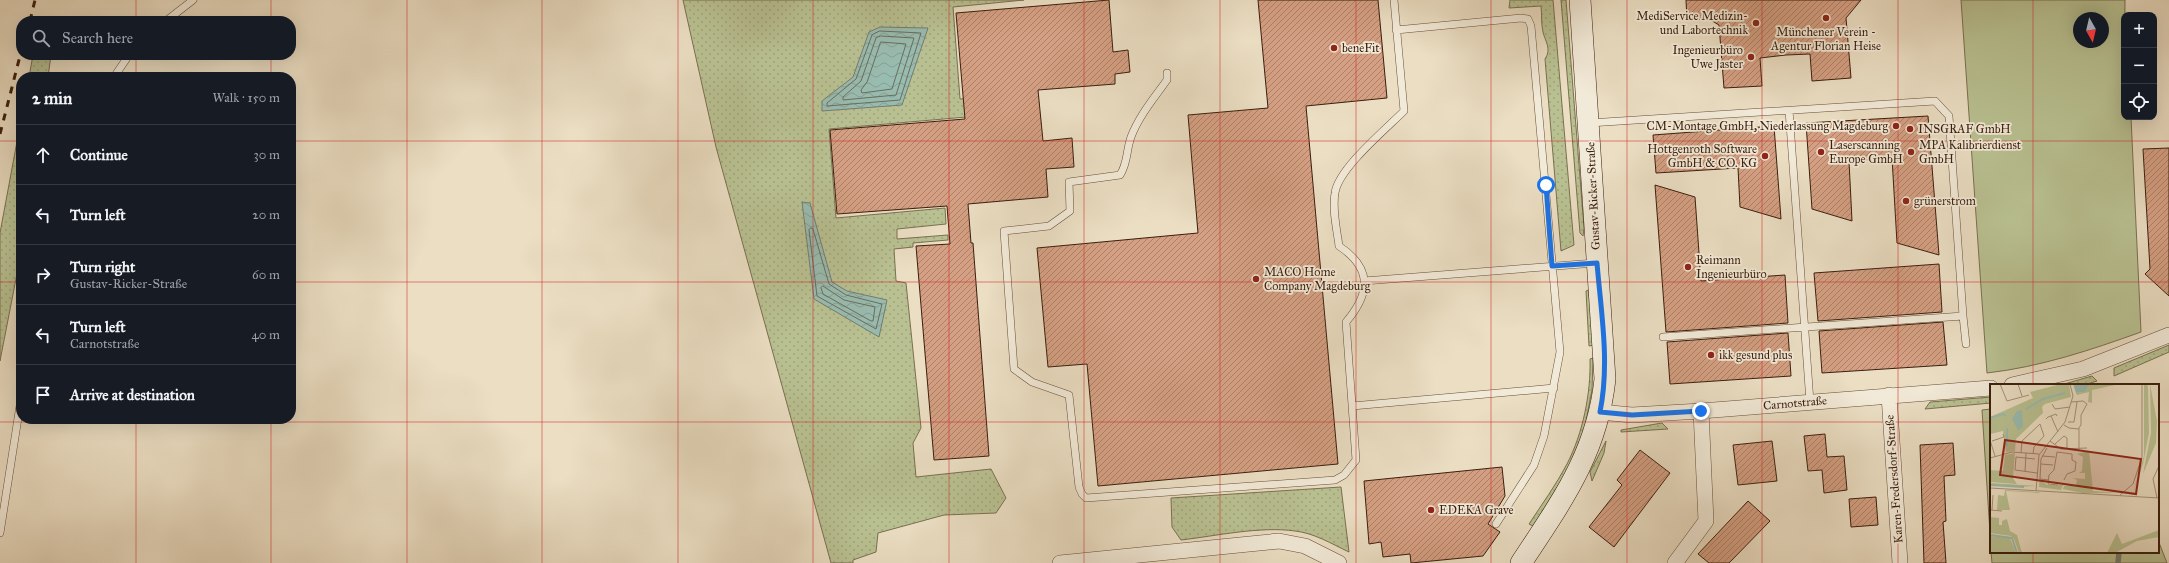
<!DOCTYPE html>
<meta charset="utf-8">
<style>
:root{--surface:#171b24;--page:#242831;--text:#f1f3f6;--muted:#9ea1a6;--line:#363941}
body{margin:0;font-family:"IM FELL Great Primer",serif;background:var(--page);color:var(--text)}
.controls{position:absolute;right:12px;top:12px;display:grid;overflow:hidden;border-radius:8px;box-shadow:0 4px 16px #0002}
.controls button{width:36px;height:36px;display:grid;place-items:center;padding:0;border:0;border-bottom:1px solid var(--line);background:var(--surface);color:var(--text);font:20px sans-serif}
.compass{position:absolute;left:2073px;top:12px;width:36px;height:36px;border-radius:50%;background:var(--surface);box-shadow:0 4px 16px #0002;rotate:172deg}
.stop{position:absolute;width:12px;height:12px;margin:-9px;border:3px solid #1a73e8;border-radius:50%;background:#fff}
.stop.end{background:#1a73e8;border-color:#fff;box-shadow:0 1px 4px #0008}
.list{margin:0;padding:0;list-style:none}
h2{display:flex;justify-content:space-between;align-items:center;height:52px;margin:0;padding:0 16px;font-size:17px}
h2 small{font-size:13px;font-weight:400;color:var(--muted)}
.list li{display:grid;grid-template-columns:26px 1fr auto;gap:12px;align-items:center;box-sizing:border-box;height:60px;padding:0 16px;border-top:1px solid var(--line)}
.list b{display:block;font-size:15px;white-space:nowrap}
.list p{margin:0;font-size:13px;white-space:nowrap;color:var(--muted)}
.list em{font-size:13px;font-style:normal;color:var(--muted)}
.icon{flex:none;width:22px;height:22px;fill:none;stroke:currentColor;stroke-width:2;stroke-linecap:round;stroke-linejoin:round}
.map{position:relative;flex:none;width:2169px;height:563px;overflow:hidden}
.search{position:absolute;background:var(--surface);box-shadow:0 4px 16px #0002;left:16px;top:16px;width:280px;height:44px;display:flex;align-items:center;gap:10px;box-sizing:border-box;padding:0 14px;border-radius:16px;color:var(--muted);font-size:15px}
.panel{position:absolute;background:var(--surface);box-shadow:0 4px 16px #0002;left:16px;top:72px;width:280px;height:352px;border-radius:16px}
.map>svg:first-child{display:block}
.grass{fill:url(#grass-dots);stroke:#7a7050}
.park{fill:#b9c192;stroke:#7a7050;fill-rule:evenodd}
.water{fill:url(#water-waves);stroke:#737d6f}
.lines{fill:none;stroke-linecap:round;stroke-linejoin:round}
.shore{stroke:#6a6d5e;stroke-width:1}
.stream{stroke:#737d6f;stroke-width:5.5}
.building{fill:url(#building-hatch);stroke:#3b1e0d}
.lane-casing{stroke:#674e3a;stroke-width:8}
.street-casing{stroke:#674e3a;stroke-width:16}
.secondary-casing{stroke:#3b1e0d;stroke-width:22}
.lane{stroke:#f2ead8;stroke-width:7}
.street{stroke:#f2ead8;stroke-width:15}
.secondary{stroke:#f2ead8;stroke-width:21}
.rail{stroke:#3b1e0d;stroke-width:3;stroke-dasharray:7 7;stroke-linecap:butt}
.route{stroke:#1a73e8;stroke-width:5}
.grid{fill:none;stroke:#d62828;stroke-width:1;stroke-opacity:0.55}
.poi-dot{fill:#8f2418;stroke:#f2ead8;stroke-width:1.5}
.labels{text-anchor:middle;stroke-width:3.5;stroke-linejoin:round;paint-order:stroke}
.poi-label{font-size:12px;fill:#3b1e0d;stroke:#f2ead8;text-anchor:start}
.street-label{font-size:12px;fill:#3b1e0d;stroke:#f2ead8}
.inset-river{fill:none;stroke:#99bcb0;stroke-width:2}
.inset-road{fill:none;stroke:#a5917a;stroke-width:1}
.view{fill:#8f2418;fill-opacity:0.15;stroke:#8f2418;stroke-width:2}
.inset-edge{fill:none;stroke:#3b1e0d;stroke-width:2}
</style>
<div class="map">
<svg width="2169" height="563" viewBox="0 0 2169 563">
<defs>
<pattern id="grass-dots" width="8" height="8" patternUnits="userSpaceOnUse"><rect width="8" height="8" fill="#b9c192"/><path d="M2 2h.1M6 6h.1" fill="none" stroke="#a0a57d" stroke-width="1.8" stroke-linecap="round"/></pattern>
<pattern id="water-waves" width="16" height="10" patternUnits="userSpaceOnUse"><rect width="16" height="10" fill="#99bcb0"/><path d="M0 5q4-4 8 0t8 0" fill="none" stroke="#85a196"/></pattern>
<pattern id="building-hatch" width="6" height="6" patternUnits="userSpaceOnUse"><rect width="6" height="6" fill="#d49f82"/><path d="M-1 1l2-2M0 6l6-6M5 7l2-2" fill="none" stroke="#ad8169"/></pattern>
</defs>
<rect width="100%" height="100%" fill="#ebdec3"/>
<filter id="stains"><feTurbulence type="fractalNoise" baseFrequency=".005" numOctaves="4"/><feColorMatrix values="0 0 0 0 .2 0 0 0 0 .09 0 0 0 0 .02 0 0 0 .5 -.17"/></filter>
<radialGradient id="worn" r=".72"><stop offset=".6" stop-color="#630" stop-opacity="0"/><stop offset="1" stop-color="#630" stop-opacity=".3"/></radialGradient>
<path class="grass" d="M683,0h341l-71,7 7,92 63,-5 1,18 -195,17 7,89 109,-10 1,16 -49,5v10l51,-4v5l-35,3v4l-19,2 2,32 10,2 15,145 -8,15 3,34 75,-8 15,29 -10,15 -52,2 -66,18 -2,19 -23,8v3h-22l-115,-416z
M1510,0h43l21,245 -13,6 -16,-192c7,-10 0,-18 -2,-27 -2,-8 -1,-18 -2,-26l-32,2z
M1561,0h5l18,228 -1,8 -3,-3z
M33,55h18l-3,22h-19z
M21,120v133l-21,108v-128z
M1588,290l2,11 4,44 -5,1 -3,-55z
M2169,345v7l-55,24v-8z
M1593,358l-1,32 -8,41 -13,34 -38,61 -4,-2c13,-20 27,-39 38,-60 16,-31 24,-71 23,-105z
M2092,376l5,5 -13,4h-23z
M1991,397v6l-66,6 5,-7z
M1662,423l6,6 -47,3v-2z
M1606,441l-2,12 -12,28 -2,-9z
M1341,487l8,65c-17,-8 -35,-19 -54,-21 -35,-5 -79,5 -114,9l-9,-13 -1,-29z"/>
<path class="park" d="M1961,0h164l-1,117h7l10,215c-50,18 -101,35 -154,41zM2079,18h24v24h-24z
M1991,409v139l-9,-138z
M2158,540l9,23h-175l-1,-11h167z"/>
<path class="water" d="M880,27l48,1 -26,77 -80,6v-10l31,-24 16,-45z
M802,202l8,1 22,79 15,9 40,9 -8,37 -65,-38z"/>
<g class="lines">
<path class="shore" d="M880,31l41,2 -21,67 -73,6v-3l29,-24 16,-44z
M881,36l33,2 -18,57 -53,5v-3l18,-16 15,-43z
M881,42l25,2 -14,45 -30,4 -1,-3 6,-8z
M811,228l2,1 16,55 17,11 36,9 -6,25 -59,-33 -8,-66z
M823,286l21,14 31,7 -2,14h-2l-48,-27 -2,-6z"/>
<path class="stream" d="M2118,563l1,-11"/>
</g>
<path class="building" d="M1109,0l4,52 15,-2 2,22 -15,2v10l-77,6 5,51 29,-3 2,29 -28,2 2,28 -80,7 3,39h2l16,213 -55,4 -18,-214 34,-2 -3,-38 -110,8 -7,-84 135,-11 -9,-106z
M1258,0h120l9,98 -81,8 32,358 -240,22 -11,-122 -39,3 -11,-119 161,-15 -10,-118 80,-7z
M1686,0h175l-15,18 5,60 -39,3 -2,-27 -24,1 -26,3 2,28 -38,2 -5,-63 -10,-6 -22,1z
M1928,116l11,139 -42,-12 -5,-85 -43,3 3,60 -40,-12 -6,-86z
M1774,126l7,93 -41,-12 -2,-39 -82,5 -3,-38z
M2169,148v148l-24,-22 5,-5 -7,-120z
M1655,185l40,12 6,84 84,-6 3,48 -122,9z
M1939,264l3,48 -124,9 -4,-48z
M1943,322l4,43 -125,8 -3,-42z
M1788,333l3,43 -121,8 -3,-42z
M1825,434l2,23 17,-1 3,34 -23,3 -2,-23 -14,1 -4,-35z
M1772,441l5,40 -39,4 -5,-40z
M1953,443l2,32 -11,1 2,45 -3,1 3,41h-22l-4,-118z
M1640,450l30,23 -56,74 -25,-20 33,-42 -5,-5z
M1502,467l3,29 -17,28 12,8 -17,24 -72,7 -1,-9 -27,3 -2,-15 -12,2 -5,-63z
M1876,497l2,28 -27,2 -2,-28z
M1748,501l22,20 -41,42h-20l-11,-9z"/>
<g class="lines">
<g class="lane-casing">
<path id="lane" d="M166,21l27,-21
M1396,30l125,-12 7,1 3,7 29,326 -16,84 -10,29 -38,59
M1167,73v7c-13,18 -28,36 -36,57 -5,14 -3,26 -11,38l-51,7 1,29 -21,15 -45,5 10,138 18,13 37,13 10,92 3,7 4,4 249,-18 9,-5 12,-15 -10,-138c25,-29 26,-54 -7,-76 -2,-16 -7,-36 -4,-53 3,-24 51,-64 69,-82l-10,-111
M114,77l15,-22
M1789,110l21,292
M1589,123l346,-22 14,15 14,200 -300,21
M1364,281l231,-18
M1963,316l3,28
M1352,406l202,-18
M0,533l21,-134"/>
</g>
<g class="street-casing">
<path id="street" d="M2012,385l71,-16 86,-34
M1889,395l11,168
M1600,412l32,3 69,-4 290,-23
M1060,563l219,-22 26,5 34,17
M1675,563l31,-42 -5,-110"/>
</g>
<g class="secondary-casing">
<path id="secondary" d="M1521,563c40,-61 76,-109 84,-184l-25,-379"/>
</g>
<use href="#lane" class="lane"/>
<use href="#street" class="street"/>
<use href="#secondary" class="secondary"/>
<path class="rail" d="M30,21l5,-21
M0,134l21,-82"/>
</g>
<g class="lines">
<path class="route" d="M1546,185l6,81 45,-3c4,49 13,100 3,149l32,3 69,-4"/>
</g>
<path class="grid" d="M136,0v21M271,0v21M407,0v563M542,0v563M678,0v563M813,0v563M949,0v563M1084,0v563M1220,0v563M1356,0v563M1491,0v563M1627,0v563M1762,0v563M1898,0v563M2033,0v385M136,55v22M271,55v22M0,141h21M291,141h1878M0,282h21M291,282h1878M136,419v144M271,419v144M0,422h1991M2158,422h11M2033,552v11"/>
<g class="poi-dot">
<circle cx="1826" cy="18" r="4"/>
<circle cx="1756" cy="23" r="4"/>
<circle cx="1334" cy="48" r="4"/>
<circle cx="1751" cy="57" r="4"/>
<circle cx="1896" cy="126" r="4"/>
<circle cx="1910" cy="129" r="4"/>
<circle cx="1821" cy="152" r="4"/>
<circle cx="1911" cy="152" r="4"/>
<circle cx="1765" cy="156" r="4"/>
<circle cx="1906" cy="201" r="4"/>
<circle cx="1688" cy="267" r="4"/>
<circle cx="1256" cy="279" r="4"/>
<circle cx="1711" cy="355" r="4"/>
<circle cx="1431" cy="510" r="4"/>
</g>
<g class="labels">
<g class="poi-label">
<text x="1748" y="20" text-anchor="end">MediService Medizin-<tspan x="1748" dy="14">und Labortechnik</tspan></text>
<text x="1826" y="36" text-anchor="middle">Münchener Verein -<tspan x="1826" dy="14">Agentur Florian Heise</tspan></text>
<text x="1342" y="52">beneFit</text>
<text x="1743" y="54" text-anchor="end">Ingenieurbüro<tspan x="1743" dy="14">Uwe Jaster</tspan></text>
<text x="1888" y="130" text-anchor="end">CM-Montage GmbH, Niederlassung Magdeburg</text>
<text x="1918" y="133">INSGRAF GmbH</text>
<text x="1829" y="149">Laserscanning<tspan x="1829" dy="14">Europe GmbH</tspan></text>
<text x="1919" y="149">MPA Kalibrierdienst<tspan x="1919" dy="14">GmbH</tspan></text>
<text x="1757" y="153" text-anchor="end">Hottgenroth Software<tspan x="1757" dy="14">GmbH &amp; CO. KG</tspan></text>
<text x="1914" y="205">grünerstrom</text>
<text x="1696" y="264">Reimann<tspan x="1696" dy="14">Ingenieurbüro</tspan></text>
<text x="1264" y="276">MACO Home<tspan x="1264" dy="14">Company Magdeburg</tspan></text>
<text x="1719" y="359">ikk gesund plus</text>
<text x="1439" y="514">EDEKA Grave</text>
</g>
<g class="street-label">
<text transform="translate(1593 196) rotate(-93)" y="4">Gustav-Ricker-Straße</text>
<text transform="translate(1795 403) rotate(-5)" y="4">Carnotstraße</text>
<text transform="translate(1894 479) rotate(-94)" y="4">Karen-Fredersdorf-Straße</text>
</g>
</g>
<g transform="translate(1990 384)">
<rect width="169" height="169" fill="#ebdec3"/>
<path d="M100,0h29l-27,6v13l-4,-1 1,-10 -12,3 -1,-2 9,-1zM154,0h3l1,3 1,46 -6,31 -10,29 11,-37zM160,0l7,37 -1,22 -13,31 8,-41zM99,67l4,40 25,2h-35l-20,-4 1,-3 12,-1 1,-5 -4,-2 12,1v-6h-6l3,-2 1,-14 -6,-3zM15,71l-2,28 -13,-1v-12l13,1zM50,81l-1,15 9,5h15l-2,5 -22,-3zM0,99l46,3 -18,1 -28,-2zM15,106l33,2 3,1 -35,-2 4,19h-13l1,-15 6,1zM0,133l9,1v7h3v-4l5,-2 3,12 7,4 5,18h-3l-5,-14 -3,-3 -21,-3zM169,146v7l-22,4 -22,12h-8l10,-20 5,11zM0,152l20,2 6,15h-26z" fill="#b9c192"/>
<path d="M71,0h8l2,13 -26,7 -3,3 1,6 -27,26 -1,12 -9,1 -3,-21 -13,3v-17l43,-19 -3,-6zM25,69l-2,25 4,6 -15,-1 3,-28z" fill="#b9c192"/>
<path d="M83,0h17l-5,8 -9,1zM32,26l1,17 -5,3 -6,-11 5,-8z" fill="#99bcb0"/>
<path class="inset-river" d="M36,25l17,-10 22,-6M0,34l13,-4 3,2M17,62v-18M0,101l34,2M0,151l22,3 5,15"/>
<path class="inset-road" d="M10,0l7,17 22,-6M28,0l4,12M62,20l3,5 15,-2M61,32l7,16M56,35l2,-2 8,-3 1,2M78,38h6l3,-20M74,41l5,3 9,1 3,-4v-10l6,-11 -4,-3 -12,1M89,44v22M0,56l5,16M2,57l12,-4 -1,-3M60,57l11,8 26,-1M64,61l10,-9 3,2v11M57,64l-6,11 -1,20 9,1M31,69l1,-12 18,-17 4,12 -10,11 -1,7M52,72l13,1M0,74l22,-6 27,2M45,75l-19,-2 -1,13 22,3M51,80l12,1M35,88l1,-19M68,101l-10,-1 1,-9 5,-5 3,-18 15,2v6l4,2 -1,9 -8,3 -3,6M0,104l169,10M46,107l3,-36 26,-33 8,-26 -3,-12M130,111l13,-11 9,-27v-73M167,114l-4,-19 6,-13M0,126l12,1M2,126l1,-15"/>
<path class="view" d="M15,56l136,19 -5,35 -136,-19z"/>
<rect width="169" height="169" class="inset-edge"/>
</g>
<rect width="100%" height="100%" filter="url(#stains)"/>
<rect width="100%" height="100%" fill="url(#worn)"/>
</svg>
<div class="controls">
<button>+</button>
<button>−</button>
<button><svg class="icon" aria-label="locate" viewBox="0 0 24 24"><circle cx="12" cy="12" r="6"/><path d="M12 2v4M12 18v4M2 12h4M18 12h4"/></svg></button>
</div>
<svg class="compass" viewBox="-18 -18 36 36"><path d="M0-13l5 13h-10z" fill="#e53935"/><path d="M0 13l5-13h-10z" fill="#9ea1a6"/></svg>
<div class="stop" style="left:1546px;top:185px"></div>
<div class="stop end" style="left:1701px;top:411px"></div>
<div class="search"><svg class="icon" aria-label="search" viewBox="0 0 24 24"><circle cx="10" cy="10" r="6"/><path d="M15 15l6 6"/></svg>Search here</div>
<section class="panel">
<h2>2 min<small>Walk · 150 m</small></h2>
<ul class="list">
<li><svg class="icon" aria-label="ahead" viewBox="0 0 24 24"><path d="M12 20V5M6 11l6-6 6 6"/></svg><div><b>Continue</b></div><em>30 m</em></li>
<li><svg class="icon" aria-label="left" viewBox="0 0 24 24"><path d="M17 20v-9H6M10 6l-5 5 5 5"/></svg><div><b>Turn left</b></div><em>20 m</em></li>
<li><svg class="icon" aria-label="right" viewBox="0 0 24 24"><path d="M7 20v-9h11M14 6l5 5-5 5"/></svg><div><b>Turn right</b><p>Gustav-Ricker-Straße</p></div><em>60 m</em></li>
<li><svg class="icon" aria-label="left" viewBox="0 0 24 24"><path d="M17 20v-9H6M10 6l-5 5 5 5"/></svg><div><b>Turn left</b><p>Carnotstraße</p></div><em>40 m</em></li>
<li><svg class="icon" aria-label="arrive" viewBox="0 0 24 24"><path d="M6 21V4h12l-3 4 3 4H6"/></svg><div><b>Arrive at destination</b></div></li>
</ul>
</section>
</div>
